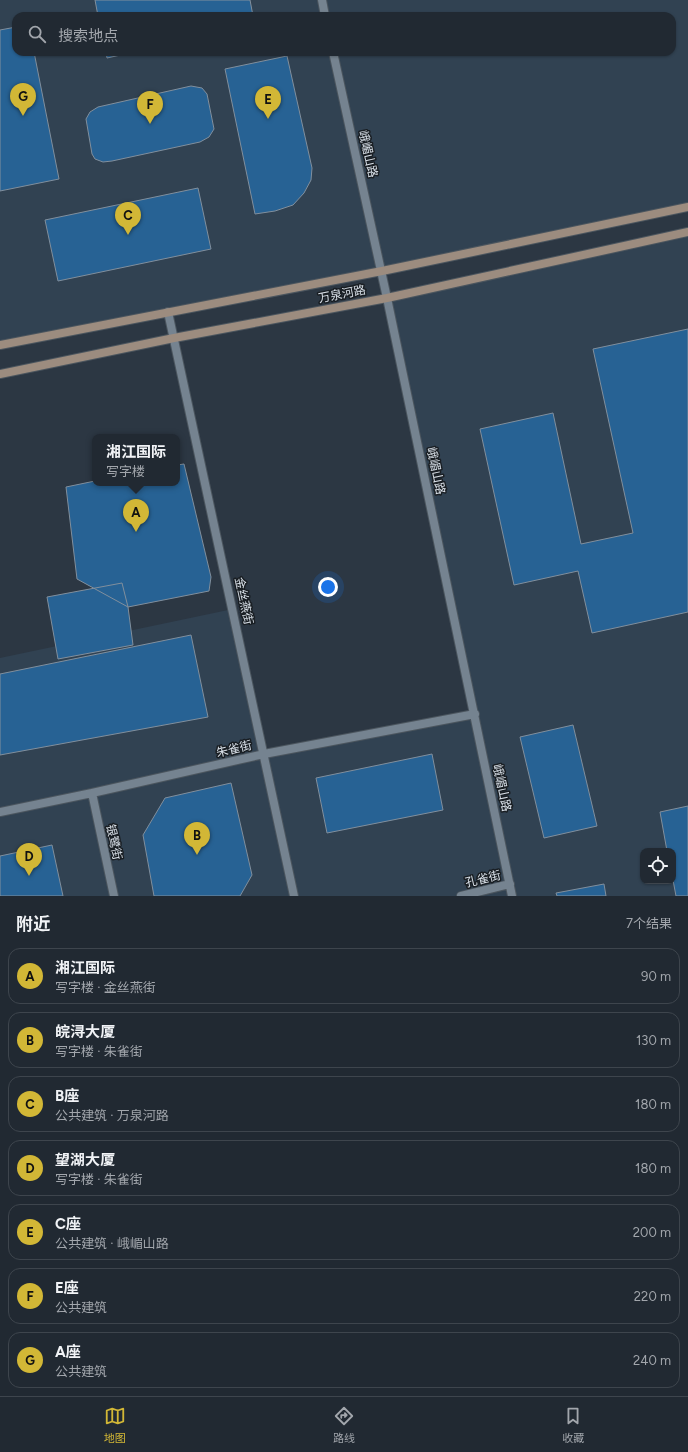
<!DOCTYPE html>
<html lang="zh">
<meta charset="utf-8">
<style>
:root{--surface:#212932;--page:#2d353e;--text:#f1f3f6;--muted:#a2a6ac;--line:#3e454d;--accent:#d2b736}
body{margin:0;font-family:Figtree,"Noto Sans SC",sans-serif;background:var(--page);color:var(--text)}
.controls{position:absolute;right:12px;bottom:12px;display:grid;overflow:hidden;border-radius:8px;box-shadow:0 1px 3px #0004}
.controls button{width:36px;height:36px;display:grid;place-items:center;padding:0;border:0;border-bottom:1px solid var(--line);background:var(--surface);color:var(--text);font:20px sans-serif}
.you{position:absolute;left:328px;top:587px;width:14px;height:14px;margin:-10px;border:3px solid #fff;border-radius:50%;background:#1a73e8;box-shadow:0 0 0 6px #1a73e833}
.badge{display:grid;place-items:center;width:26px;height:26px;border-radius:50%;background:var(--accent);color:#111;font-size:13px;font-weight:700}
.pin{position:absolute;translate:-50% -33px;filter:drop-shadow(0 1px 2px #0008)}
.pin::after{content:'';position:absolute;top:21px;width:14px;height:12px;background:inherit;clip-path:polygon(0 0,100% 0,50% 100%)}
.popup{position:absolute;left:92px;top:434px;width:88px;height:52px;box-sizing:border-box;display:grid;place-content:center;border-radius:8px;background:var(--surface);filter:drop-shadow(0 1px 3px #0005);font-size:13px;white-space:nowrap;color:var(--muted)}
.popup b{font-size:15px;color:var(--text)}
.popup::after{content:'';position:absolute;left:50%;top:100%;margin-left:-8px;border:8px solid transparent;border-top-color:var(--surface)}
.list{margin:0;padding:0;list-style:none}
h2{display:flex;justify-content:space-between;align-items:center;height:52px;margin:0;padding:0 16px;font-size:17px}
h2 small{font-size:13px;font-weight:400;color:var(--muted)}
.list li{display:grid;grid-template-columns:26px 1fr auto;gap:12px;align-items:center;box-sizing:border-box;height:56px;margin:0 8px 8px;padding:0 8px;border:1px solid var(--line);border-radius:12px}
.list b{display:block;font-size:15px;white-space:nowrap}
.list p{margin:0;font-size:13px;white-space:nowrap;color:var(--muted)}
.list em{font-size:13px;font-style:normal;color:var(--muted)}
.icon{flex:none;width:22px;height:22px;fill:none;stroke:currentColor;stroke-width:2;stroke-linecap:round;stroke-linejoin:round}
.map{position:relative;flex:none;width:688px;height:896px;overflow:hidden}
.search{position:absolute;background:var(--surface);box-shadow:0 1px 3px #0004;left:12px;right:12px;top:12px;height:44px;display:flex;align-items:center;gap:10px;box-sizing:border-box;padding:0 14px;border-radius:12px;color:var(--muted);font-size:15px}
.sheet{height:500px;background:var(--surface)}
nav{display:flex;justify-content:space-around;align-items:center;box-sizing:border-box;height:56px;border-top:1px solid var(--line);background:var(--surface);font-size:11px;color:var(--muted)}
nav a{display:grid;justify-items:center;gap:2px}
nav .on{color:var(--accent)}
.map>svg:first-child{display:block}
.built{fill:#314252;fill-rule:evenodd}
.building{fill:#276294;stroke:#818f9d}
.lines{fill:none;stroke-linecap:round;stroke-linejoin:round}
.street-casing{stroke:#4b555e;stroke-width:10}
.secondary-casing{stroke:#4b555e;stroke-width:10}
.street{stroke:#758390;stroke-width:8}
.secondary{stroke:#9c8c7f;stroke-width:8}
.labels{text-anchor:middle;stroke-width:3;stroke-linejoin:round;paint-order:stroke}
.street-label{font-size:12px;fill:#d9e0e8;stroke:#191e23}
</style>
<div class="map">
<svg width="688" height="896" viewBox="0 0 688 896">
<rect width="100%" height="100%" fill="#2c3743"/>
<path class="built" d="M0,0h688v207l-688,138zM16,16h656v36h-656z
M688,232v664h-688v-238l233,-49 31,145 210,-40 -87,-416zM643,851h30v30h-30z"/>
<path class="building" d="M95,0h155l3,16h-155z
M16,27v25h18l25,127 -59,12v-161z
M106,52h28l-27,6z
M287,56l25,112 -1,12 -7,13 -11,12 -18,6 -20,3 -30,-145z
M191,86l11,2 5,6 7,35 -5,8 -9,5 -88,19 -9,1 -8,-3 -3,-5 -6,-35 4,-7 8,-5z
M198,188l13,61 -153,32 -13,-61z
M688,329v283l-96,21 -14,-62 -64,14 -34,-156 73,-16 28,131 52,-11 -40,-184z
M184,464l27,113 -2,14 -81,16 -51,-28 -11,-92 29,-6v2h82v-18z
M122,583l6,24 5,38 -75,14 -11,-62z
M191,635l17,82 -208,38v-81z
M573,725l24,101 -53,12 -24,-101z
M432,754l11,56 -116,23 -11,-55z
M231,783l21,92 -12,21h-86l-11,-61 22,-37z
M688,806v90h-12l-3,-16v-29h-6l-7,-39z
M52,845l11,51h-63v-40z
M604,884l2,12h-49l-1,-3z"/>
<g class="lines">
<g class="street-casing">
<path id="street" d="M322,0l3,16
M333,52l54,246 125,598
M168,312l126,584
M92,793l22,103
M0,812l92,-19 172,-39 211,-40
M461,896l49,-12"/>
</g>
<g class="secondary-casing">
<path id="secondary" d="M0,345l382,-74 306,-64
M0,374l174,-36 213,-40 301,-66"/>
</g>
<use href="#street" class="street"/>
<use href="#secondary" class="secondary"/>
</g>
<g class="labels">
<g class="street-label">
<text transform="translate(368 154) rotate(77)" y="4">峨嵋山路</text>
<text transform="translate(342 294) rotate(-11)" y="4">万泉河路</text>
<text transform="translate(436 471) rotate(78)" y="4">峨嵋山路</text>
<text transform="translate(244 601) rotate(78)" y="4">金丝燕街</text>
<text transform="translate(234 749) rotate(-13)" y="4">朱雀街</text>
<text transform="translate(502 788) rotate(78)" y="4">峨嵋山路</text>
<text transform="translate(114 842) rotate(78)" y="4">银鹭街</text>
<text transform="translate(483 879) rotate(-13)" y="4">孔雀街</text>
</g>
</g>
</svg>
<div class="controls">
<button><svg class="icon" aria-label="locate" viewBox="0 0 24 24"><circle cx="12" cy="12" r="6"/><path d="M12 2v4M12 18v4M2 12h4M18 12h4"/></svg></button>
</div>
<div class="you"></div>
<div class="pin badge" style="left:136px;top:532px">A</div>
<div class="popup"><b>湘江国际</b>写字楼</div>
<div class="pin badge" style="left:197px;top:855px">B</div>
<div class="pin badge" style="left:128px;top:235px">C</div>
<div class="pin badge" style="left:29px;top:876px">D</div>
<div class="pin badge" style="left:268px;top:119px">E</div>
<div class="pin badge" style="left:150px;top:124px">F</div>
<div class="pin badge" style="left:23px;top:116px">G</div>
<div class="search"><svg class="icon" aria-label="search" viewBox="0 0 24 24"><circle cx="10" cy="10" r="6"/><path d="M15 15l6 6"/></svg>搜索地点</div>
</div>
<section class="sheet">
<h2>附近<small>7个结果</small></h2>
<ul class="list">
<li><span class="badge">A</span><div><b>湘江国际</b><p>写字楼 · 金丝燕街</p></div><em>90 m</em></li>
<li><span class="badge">B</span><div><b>皖浔大厦</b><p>写字楼 · 朱雀街</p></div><em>130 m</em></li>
<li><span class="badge">C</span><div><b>B座</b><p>公共建筑 · 万泉河路</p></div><em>180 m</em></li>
<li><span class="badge">D</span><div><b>望湖大厦</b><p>写字楼 · 朱雀街</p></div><em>180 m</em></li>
<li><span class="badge">E</span><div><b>C座</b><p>公共建筑 · 峨嵋山路</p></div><em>200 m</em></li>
<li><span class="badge">F</span><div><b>E座</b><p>公共建筑</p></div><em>220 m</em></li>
<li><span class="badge">G</span><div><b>A座</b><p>公共建筑</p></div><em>240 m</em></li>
</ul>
</section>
<nav>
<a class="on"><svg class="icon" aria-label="map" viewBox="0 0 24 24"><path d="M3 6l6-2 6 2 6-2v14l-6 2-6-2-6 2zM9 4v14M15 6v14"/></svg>地图</a>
<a><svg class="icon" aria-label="directions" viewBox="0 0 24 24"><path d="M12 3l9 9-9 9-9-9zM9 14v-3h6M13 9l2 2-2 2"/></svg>路线</a>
<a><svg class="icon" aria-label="saved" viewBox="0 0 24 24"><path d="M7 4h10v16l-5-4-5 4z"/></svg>收藏</a>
</nav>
